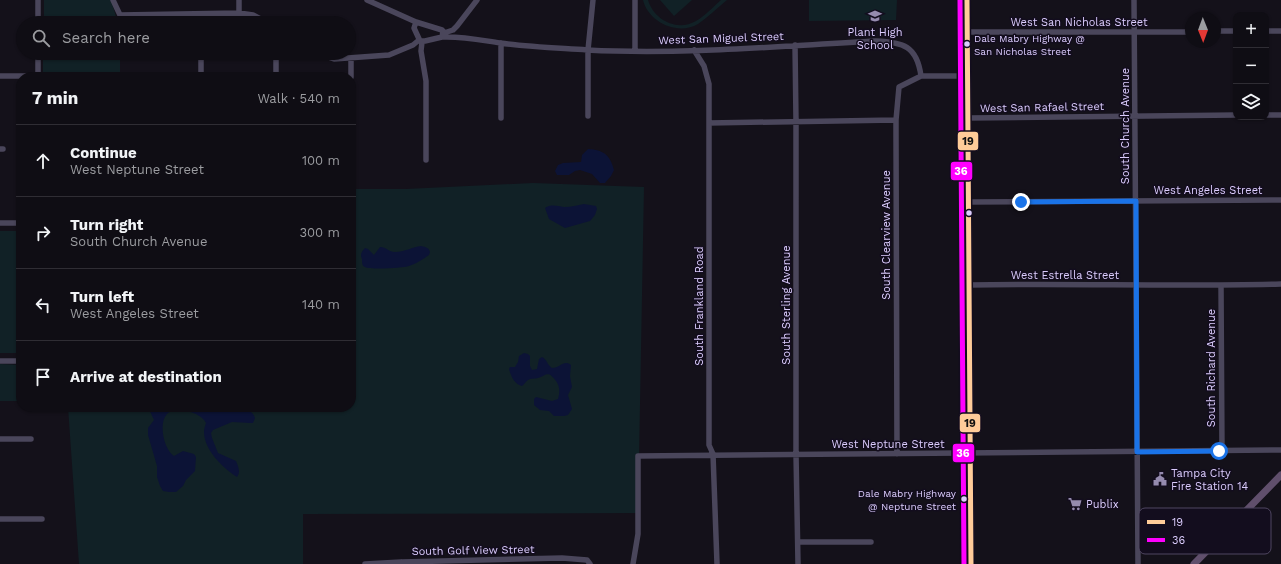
<!DOCTYPE html>
<meta charset="utf-8">
<style>
:root{--surface:#0f0d14;--page:#18161d;--text:#f1f3f6;--muted:#9b9ca0;--line:#2f2d34}
body{margin:0;font-family:"Work Sans",sans-serif;background:var(--page);color:var(--text)}
.controls{position:absolute;right:12px;top:12px;display:grid;overflow:hidden;border-radius:8px;box-shadow:0 1px 3px #0004}
.controls button{width:36px;height:36px;display:grid;place-items:center;padding:0;border:0;border-bottom:1px solid var(--line);background:var(--surface);color:var(--text);font:20px sans-serif}
.compass{position:absolute;left:1185px;top:12px;width:36px;height:36px;border-radius:50%;background:var(--surface);box-shadow:0 1px 3px #0004;rotate:179deg}
.stop{position:absolute;width:12px;height:12px;margin:-9px;border:3px solid #1a73e8;border-radius:50%;background:#fff}
.stop.end{background:#1a73e8;border-color:#fff;box-shadow:0 1px 4px #0008}
.list{margin:0;padding:0;list-style:none}
h2{display:flex;justify-content:space-between;align-items:center;height:52px;margin:0;padding:0 16px;font-size:17px}
h2 small{font-size:13px;font-weight:400;color:var(--muted)}
.list li{display:grid;grid-template-columns:26px 1fr auto;gap:12px;align-items:center;box-sizing:border-box;height:72px;padding:0 16px;border-top:1px solid var(--line)}
.list b{display:block;font-size:15px;white-space:nowrap}
.list p{margin:0;font-size:13px;white-space:nowrap;color:var(--muted)}
.list em{font-size:13px;font-style:normal;color:var(--muted)}
.icon{flex:none;width:22px;height:22px;fill:none;stroke:currentColor;stroke-width:2;stroke-linecap:round;stroke-linejoin:round}
.map{position:relative;flex:none;width:1281px;height:564px;overflow:hidden}
.search{position:absolute;background:var(--surface);box-shadow:0 1px 3px #0004;left:16px;top:16px;width:340px;height:44px;display:flex;align-items:center;gap:10px;box-sizing:border-box;padding:0 14px;border-radius:22px;color:var(--muted);font-size:15px}
.panel{position:absolute;background:var(--surface);box-shadow:0 1px 3px #0004;left:16px;top:72px;width:340px;height:340px;border-radius:16px}
.map>svg:first-child{display:block}
.green{fill:#112126}
.water{fill:#0c1336}
.lines{fill:none;stroke-linecap:round;stroke-linejoin:round}
.minor{stroke:#4a465b;stroke-width:5.5}
.major{stroke:#604f6c;stroke-width:7}
.bus-1-casing{stroke:#130d1e;stroke-width:8}
.bus-2-casing{stroke:#130d1e;stroke-width:8}
.bus-1{stroke:#fc9;stroke-width:5}
.bus-2{stroke:#f0f;stroke-width:5}
.route{stroke:#1a73e8;stroke-width:5}
.bus-dot{fill:#dbccfd;stroke:#130d1e;stroke-width:1.5}
.labels{text-anchor:middle;stroke-width:3;stroke-linejoin:round;paint-order:stroke}
.bus-label{font-size:10px;fill:#dbccfd;stroke:#130d1e;text-anchor:start}
.street-label{font-size:11px;fill:#dbccfd;stroke:#130d1e}
.poi-label{font-size:11px;fill:#dbccfd;stroke:#130d1e;text-anchor:start}
.key{fill:#130d1e;stroke:#4f4661;stroke-width:1}
.key-label{font-size:11px;fill:#dbccfd}
.line-badge{stroke:#130d1e;stroke-width:1.5}
.badge-label{font-size:11px;text-anchor:middle;font-weight:bold;fill:#fff}
.pale-badge-label{font-size:11px;text-anchor:middle;font-weight:bold;fill:#111}
</style>
<div class="map">
<svg width="1281" height="564" viewBox="0 0 1281 564">
<rect width="100%" height="100%" fill="#14111a"/>
<path class="green" d="M44,0h67l7,23h-74z
M643,0h5c6,20 29,32 48,21 9,-5 17,-14 25,-21h6c-10,8 -19,17 -29,24 -20,12 -50,-2 -55,-24z
M660,0h32l-18,16z
M809,0h88l-1,20 -87,1z
M43,53h77v24h-77z
M533,183l111,4 -6,326 -335,1v50h-224l-11,-157h283v-218h55z
M0,231h21v122h-21z
M0,364l21,1v36h-21z"/>
<path class="water" d="M588,149c16,1 22,6 26,21l-3,6 -6,7h-5l-8,-9 -12,-4 -5,1 -6,4h-12l-2,-4 3,-6 5,-2 18,-1 1,-7z
M584,204l12,2 1,3 -2,6 -5,6 -25,7 -16,-9 -4,-11c6,-4 12,-2 19,-1 7,0 14,-2 20,-3z
M421,246c5,1 8,2 9,6l-1,3c-6,4 -13,9 -20,11 -5,2 -39,4 -44,1 -3,-1 -3,-4 -3,-8 -2,-4 -1,-7 3,-11l3,1 6,6 6,-8c6,0 9,5 15,5 9,0 18,-5 26,-6z
M524,353l4,1 2,2v10l2,4 5,-1 2,-10 3,-2c5,2 5,8 10,11 8,0 12,-9 19,-3l-1,11 2,11 -4,8 4,14 -4,6 -4,1h-10l-5,-5 -9,-1 -6,-5v-6l2,-2 16,4 6,-2c2,-7 2,-12 -2,-18 -8,-11 -9,-6 -18,-3 -3,1 -7,0 -10,2 -2,1 -4,5 -6,6 -8,-2 -11,-10 -13,-17l1,-2h5l3,-5 1,-6z
M148,407h92c6,2 13,4 15,11l-2,5h-3l-18,-1 -19,8 -2,3 1,5 6,15 18,8c2,5 5,11 1,16 -14,-9 -33,-27 -33,-45 0,-3 1,-6 2,-9 -4,-10 -31,-18 -39,-9 -9,9 -3,36 7,42l9,-5 11,3 2,3 -1,14 -9,9 -3,6 -7,6h-7l-6,-1 -3,-5 -3,-9v-11l-9,-31v-7l6,-8z"/>
<g class="lines">
<path class="minor" d="M113,0l7,15 119,-2 14,2 15,8
M367,0l49,22
M1134,0l4,564
M239,13v-13
M416,22l26,8 1,1 -1,6 -17,4h-5l-6,-13z
M38,23v-23
M201,23v-9
M1215,31h21
M1266,31h15
M967,32h224
M444,33l9,-3 4,-4 20,-26
M442,37c20,-1 38,3 58,6 28,4 58,5 87,7 96,5 193,-4 289,-9 27,1 41,5 45,35
M422,42l-1,9 5,30v79
M501,43v75
M795,45l1,76v333l2,110
M635,50v-50
M694,50l10,16 5,18v361l4,9 4,110
M276,53v24
M316,53l18,6 55,-4 24,-10 6,-5
M351,58v19
M0,76h38v-23
M201,77v-24
M351,111v54
M1266,115h15
M588,116v-66l5,-50
M968,118l268,-3
M709,123l187,-3
M0,149h3
M968,202l313,-2
M0,223h21
M969,285c104,-2 208,2 312,-1
M1221,285l1,166
M0,361h21
M0,439h31
M897,454l-1,-320v-14l3,-33 22,-11h47
M0,519h42
M798,542h73
M365,564l36,-2
M398,564l4,-2 160,-4 25,2 3,4
M633,564l5,-30v-78l643,-6"/>
<path class="major" d="M967,0l4,564
M1194,564l87,-89"/>
<g class="bus-1-casing">
<path id="bus-1" d="M967,0l4,564"/>
</g>
<g class="bus-2-casing">
<path id="bus-2" d="M960,0l4,564"/>
</g>
<use href="#bus-1" class="bus-1"/>
<use href="#bus-2" class="bus-2"/>
</g>
<g class="lines">
<path class="route" d="M1021,202l115,-1 1,251 82,-1"/>
</g>
<defs>
<g id="school-bare" transform="scale(1.08)"><path d="M0-5L7-2L0 1L-7-2ZM-4 1L0 2.5L4 1V4Q0 6-4 4Z" fill="#958bae" stroke="#130d1e" stroke-width="2.5" paint-order="stroke"/></g>
<g id="civic-bare" transform="scale(1.08)"><path d="M-.6-6.5H3V-4.5H.6V-3L4-1V1h2V6H-6V1h2V-1L-.6-3ZM-1.2 2.5V6h2.4V2.5Z" fill="#958bae" stroke="#130d1e" stroke-width="2.5" paint-order="stroke"/></g>
<g id="supermarket-bare" transform="scale(1.08)"><path d="M-6-5.5h2.5l.6 2H6L4.5 2H-2.5L-4.4-4H-6ZM-1.5 3.2a1.3 1.3 0 1 0 .1 0ZM3 3.2a1.3 1.3 0 1 0 .1 0Z" fill="#958bae" stroke="#130d1e" stroke-width="2.5" paint-order="stroke"/></g>
</defs>
<g fill-rule="evenodd">
<use href="#school-bare" x="875" y="16"/>
<use href="#civic-bare" x="1160" y="479"/>
<use href="#supermarket-bare" x="1075" y="504"/>
</g>
<g class="bus-dot">
<circle cx="967" cy="44" r="3.5"/>
<circle cx="969" cy="213" r="3.5"/>
<circle cx="964" cy="499" r="3.5"/>
</g>
<g class="labels">
<g class="bus-label">
<text x="974" y="42">Dale Mabry Highway @<tspan x="974" dy="13">San Nicholas Street</tspan></text>
<text x="956" y="497" text-anchor="end">Dale Mabry Highway<tspan x="956" dy="13">@ Neptune Street</tspan></text>
</g>
<g class="street-label">
<text x="1079" y="26">West San Nicholas Street</text>
<text transform="translate(721 38) rotate(-2)" y="4">West San Miguel Street</text>
<text transform="translate(1042 107) rotate(-1)" y="4">West San Rafael Street</text>
<text transform="translate(1125 126) rotate(-90)" y="4">South Church Avenue</text>
<text x="1208" y="194">West Angeles Street</text>
<text transform="translate(886 235) rotate(-90)" y="4">South Clearview Avenue</text>
<text x="1065" y="279">West Estrella Street</text>
<text transform="translate(786 305) rotate(-90)" y="4">South Sterling Avenue</text>
<text transform="translate(699 306) rotate(-90)" y="4">South Frankland Road</text>
<text transform="translate(1211 368) rotate(-90)" y="4">South Richard Avenue</text>
<text x="888" y="448">West Neptune Street</text>
<text transform="translate(473 550) rotate(-1)" y="4">South Golf View Street</text>
</g>
<g class="poi-label">
<text x="875" y="36" text-anchor="middle">Plant High<tspan x="875" dy="13">School</tspan></text>
<text x="1171" y="477">Tampa City<tspan x="1171" dy="13">Fire Station 14</tspan></text>
<text x="1086" y="508">Publix</text>
</g>
</g>
<rect x="1139" y="508" width="132" height="46" rx="6" class="key"/>
<rect x="1147" y="520" width="18" height="4" fill="#fc9"/>
<rect x="1147" y="538" width="18" height="4" fill="#f0f"/>
<g class="key-label">
<text x="1172" y="526">19</text>
<text x="1172" y="544">36</text>
</g>
<g class="line-badge">
<rect x="957" y="131" width="22" height="20" rx="4" fill="#fc9"/>
<rect x="950" y="161" width="23" height="20" rx="4" fill="#f0f"/>
<rect x="959" y="413" width="22" height="20" rx="4" fill="#fc9"/>
<rect x="952" y="443" width="23" height="20" rx="4" fill="#f0f"/>
</g>
<g class="badge-label">
<text x="961" y="175">36</text>
<text x="963" y="457">36</text>
</g>
<g class="pale-badge-label">
<text x="968" y="145">19</text>
<text x="970" y="427">19</text>
</g>
</svg>
<div class="controls">
<button>+</button>
<button>−</button>
<button><svg class="icon" aria-label="layers" viewBox="0 0 24 24"><path d="M12 4l9 5-9 5-9-5zM3 14l9 5 9-5"/></svg></button>
</div>
<svg class="compass" viewBox="-18 -18 36 36"><path d="M0-13l5 13h-10z" fill="#e53935"/><path d="M0 13l5-13h-10z" fill="#9b9ca0"/></svg>
<div class="stop" style="left:1219px;top:451px"></div>
<div class="stop end" style="left:1021px;top:202px"></div>
<div class="search"><svg class="icon" aria-label="search" viewBox="0 0 24 24"><circle cx="10" cy="10" r="6"/><path d="M15 15l6 6"/></svg>Search here</div>
<section class="panel">
<h2>7 min<small>Walk · 540 m</small></h2>
<ul class="list">
<li><svg class="icon" aria-label="ahead" viewBox="0 0 24 24"><path d="M12 20V5M6 11l6-6 6 6"/></svg><div><b>Continue</b><p>West Neptune Street</p></div><em>100 m</em></li>
<li><svg class="icon" aria-label="right" viewBox="0 0 24 24"><path d="M7 20v-9h11M14 6l5 5-5 5"/></svg><div><b>Turn right</b><p>South Church Avenue</p></div><em>300 m</em></li>
<li><svg class="icon" aria-label="left" viewBox="0 0 24 24"><path d="M17 20v-9H6M10 6l-5 5 5 5"/></svg><div><b>Turn left</b><p>West Angeles Street</p></div><em>140 m</em></li>
<li><svg class="icon" aria-label="arrive" viewBox="0 0 24 24"><path d="M6 21V4h12l-3 4 3 4H6"/></svg><div><b>Arrive at destination</b></div></li>
</ul>
</section>
</div>
